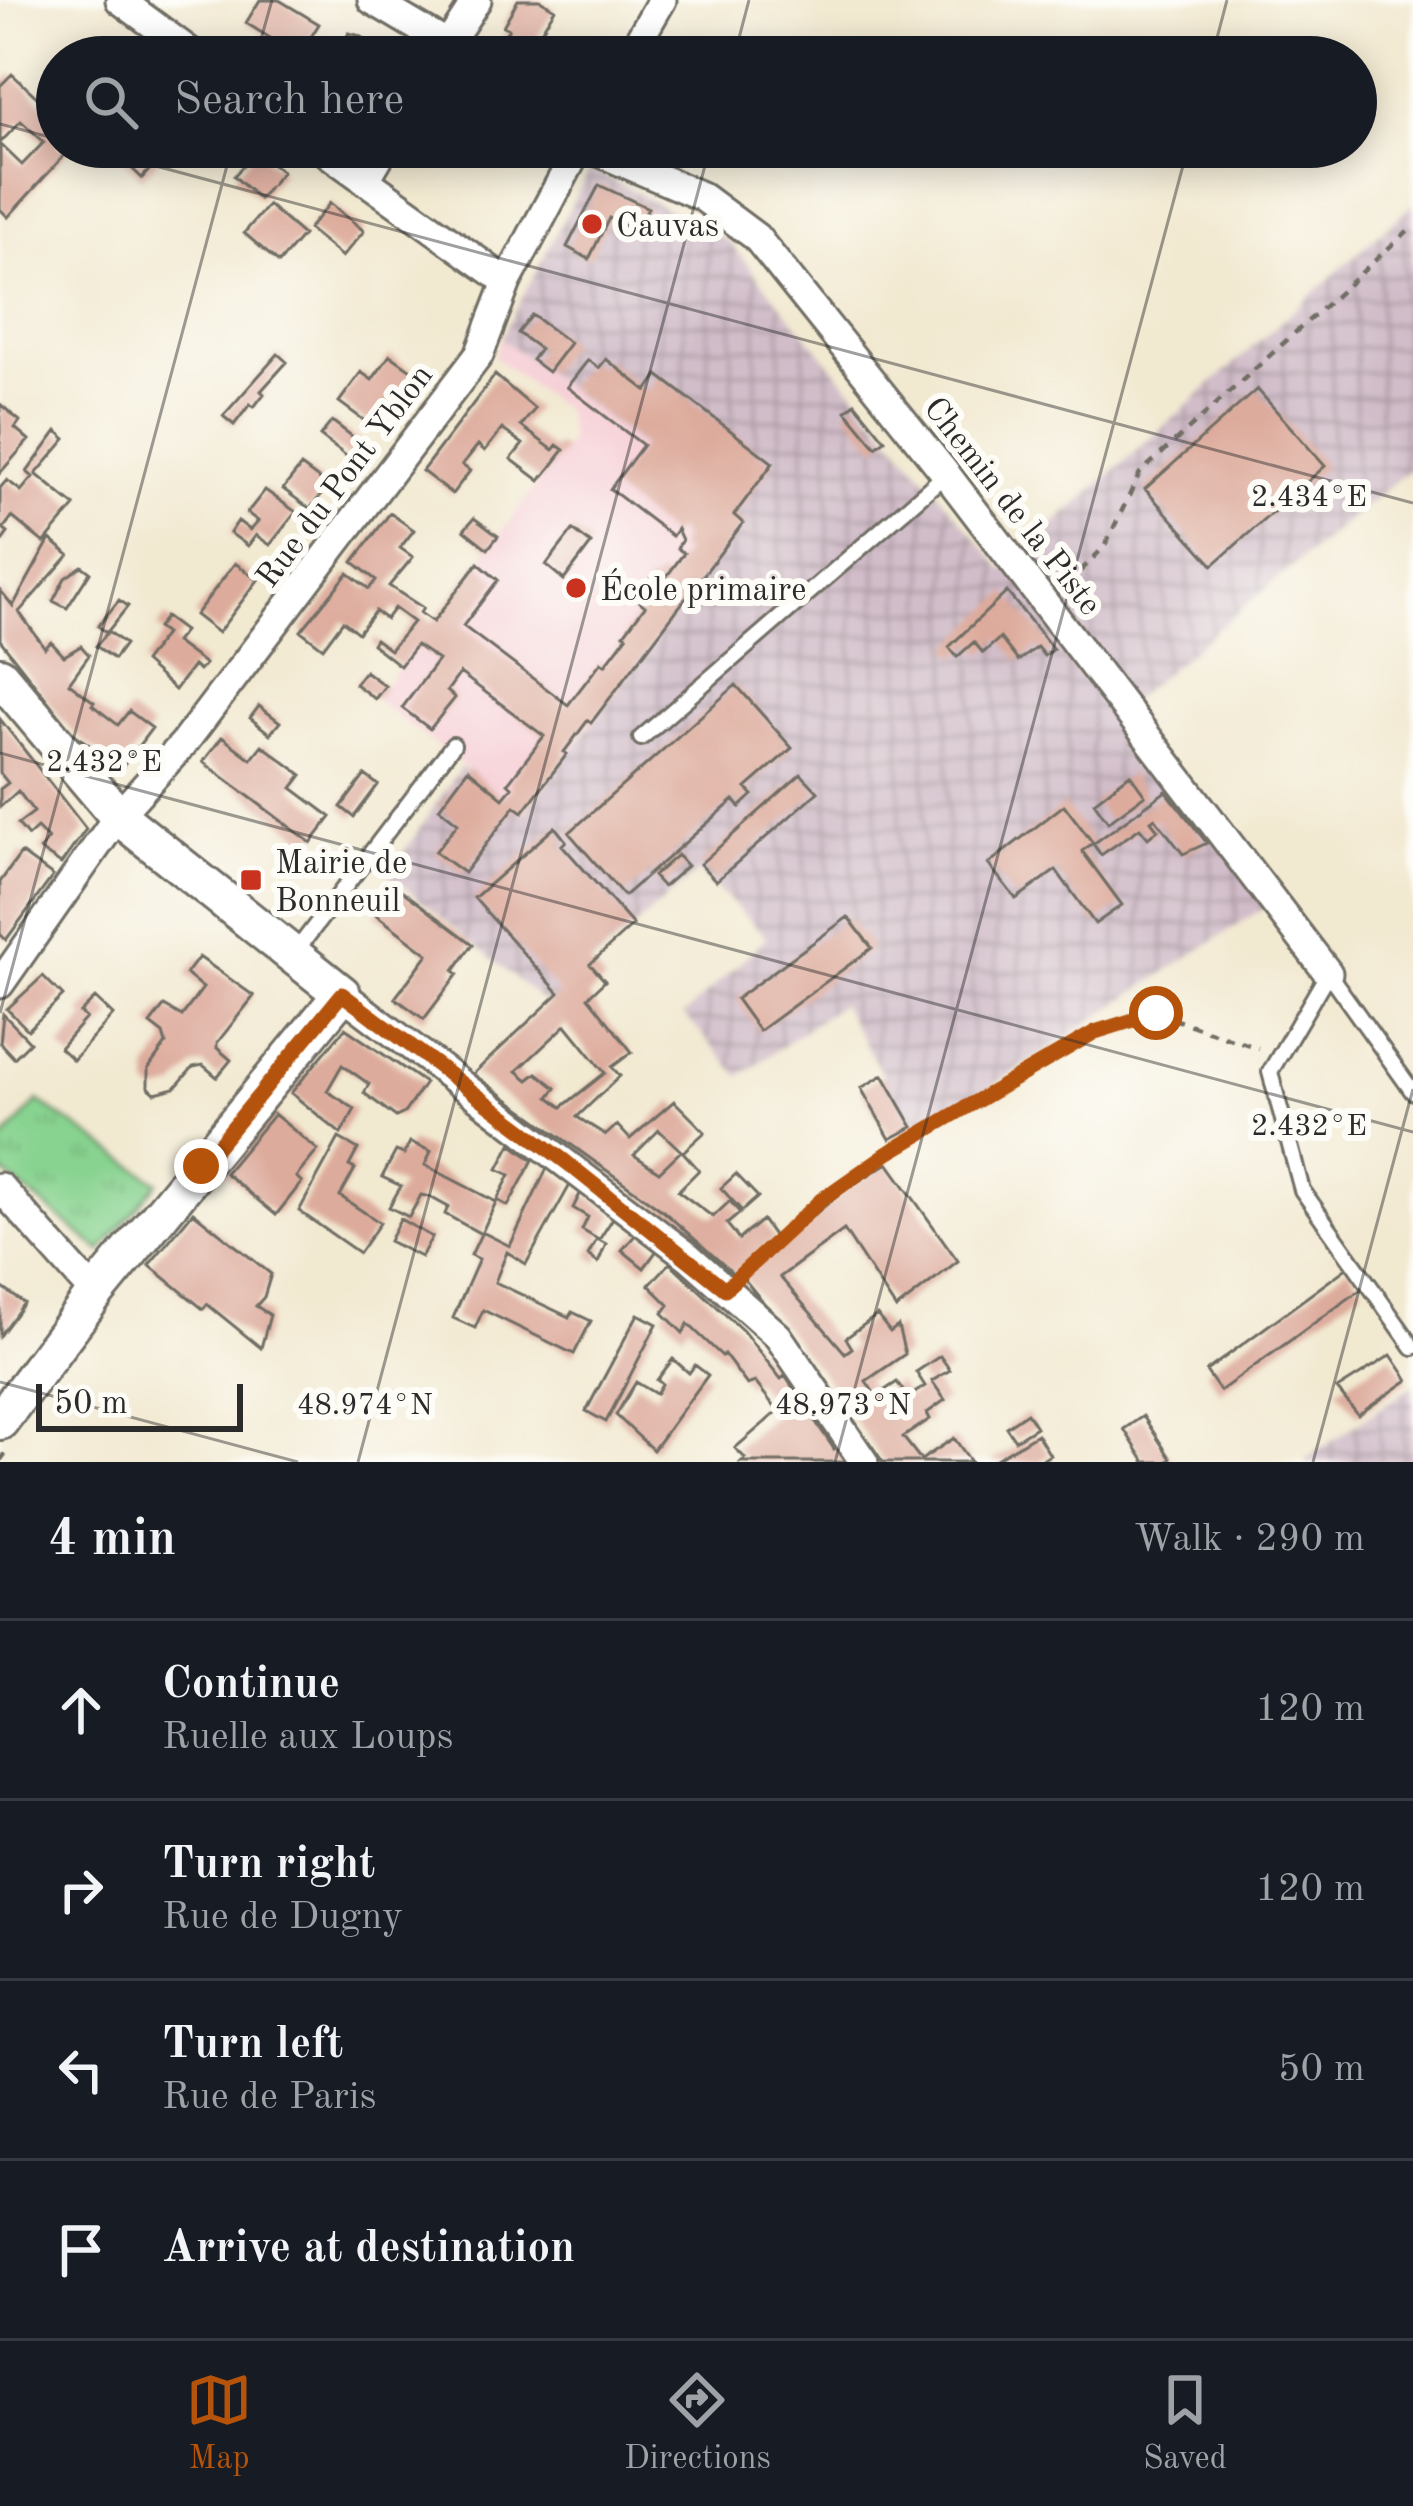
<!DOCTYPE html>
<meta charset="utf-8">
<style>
:root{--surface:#171b24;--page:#242831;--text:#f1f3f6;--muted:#9ea1a6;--line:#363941;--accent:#b45309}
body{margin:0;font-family:"Old Standard TT",serif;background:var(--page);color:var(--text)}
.scale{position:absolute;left:36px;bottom:30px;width:207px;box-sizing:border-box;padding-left:12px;border:6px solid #2b2b2b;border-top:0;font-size:33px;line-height:42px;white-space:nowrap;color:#2b2b2b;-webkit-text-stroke:9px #fdfcf7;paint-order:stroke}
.stop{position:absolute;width:36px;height:36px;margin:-27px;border:9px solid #b45309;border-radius:50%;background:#fff}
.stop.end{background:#b45309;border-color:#fff;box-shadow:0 3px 12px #0008}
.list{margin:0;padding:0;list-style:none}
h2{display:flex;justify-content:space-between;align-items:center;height:156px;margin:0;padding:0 48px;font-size:51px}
h2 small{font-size:39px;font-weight:400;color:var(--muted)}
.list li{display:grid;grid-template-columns:78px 1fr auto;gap:36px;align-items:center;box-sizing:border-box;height:180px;padding:0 48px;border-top:3px solid var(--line)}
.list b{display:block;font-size:45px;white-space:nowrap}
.list p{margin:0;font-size:39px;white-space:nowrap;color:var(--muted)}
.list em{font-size:39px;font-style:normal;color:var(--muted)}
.icon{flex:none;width:66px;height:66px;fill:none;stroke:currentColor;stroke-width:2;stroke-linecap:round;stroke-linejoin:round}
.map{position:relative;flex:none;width:1413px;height:1462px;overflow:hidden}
.search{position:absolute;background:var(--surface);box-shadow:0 6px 30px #0003;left:36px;right:36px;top:36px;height:132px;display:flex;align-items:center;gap:30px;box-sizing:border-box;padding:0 42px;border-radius:66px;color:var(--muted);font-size:45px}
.sheet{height:876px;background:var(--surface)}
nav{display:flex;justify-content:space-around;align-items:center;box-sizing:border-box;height:168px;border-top:3px solid var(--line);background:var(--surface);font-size:33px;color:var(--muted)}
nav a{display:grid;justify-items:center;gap:6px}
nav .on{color:var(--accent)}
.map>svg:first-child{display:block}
.built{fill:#f6cfd7}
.industrial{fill:url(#industrial-grid)}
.park{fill:url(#park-tufts);stroke:#5a7f5e;stroke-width:3}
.building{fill:#ddab9c;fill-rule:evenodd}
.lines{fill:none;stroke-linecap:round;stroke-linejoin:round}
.service-casing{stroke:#716e65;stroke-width:20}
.minor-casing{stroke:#716e65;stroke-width:33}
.tertiary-casing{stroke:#716e65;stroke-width:42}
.path{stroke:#716e65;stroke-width:4.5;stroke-dasharray:9 9;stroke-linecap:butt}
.service{stroke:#fff;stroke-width:14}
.minor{stroke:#fff;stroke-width:27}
.tertiary{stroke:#fff;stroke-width:36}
.route{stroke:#b45309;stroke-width:15}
.ticks{fill:none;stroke:#2b2b2b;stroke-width:3;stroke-opacity:0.45}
.poi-dot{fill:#c8321e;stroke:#fdfcf7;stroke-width:4.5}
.labels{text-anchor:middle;stroke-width:12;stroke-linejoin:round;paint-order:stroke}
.poi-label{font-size:33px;fill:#2b2b2b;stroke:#fdfcf7;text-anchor:start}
.street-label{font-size:33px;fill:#2b2b2b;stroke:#fdfcf7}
.ticks-label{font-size:30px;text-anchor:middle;fill:#2b2b2b;stroke:#fdfcf7;stroke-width:12;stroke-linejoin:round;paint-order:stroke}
</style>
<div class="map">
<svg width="1413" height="1462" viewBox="0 0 1413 1462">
<defs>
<pattern id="industrial-grid" width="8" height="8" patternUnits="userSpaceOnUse" patternTransform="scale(3)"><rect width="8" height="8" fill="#d1bdc9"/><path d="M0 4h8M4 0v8" fill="none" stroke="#aa9aa3"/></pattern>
<pattern id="park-tufts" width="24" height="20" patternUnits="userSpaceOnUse" patternTransform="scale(3)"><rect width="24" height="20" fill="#88d390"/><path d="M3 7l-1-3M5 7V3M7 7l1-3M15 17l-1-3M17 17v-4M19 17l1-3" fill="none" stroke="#76b57c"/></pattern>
</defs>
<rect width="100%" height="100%" fill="#fdfcf7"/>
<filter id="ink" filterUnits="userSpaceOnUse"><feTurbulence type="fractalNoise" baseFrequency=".00833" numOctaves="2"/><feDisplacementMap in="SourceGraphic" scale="24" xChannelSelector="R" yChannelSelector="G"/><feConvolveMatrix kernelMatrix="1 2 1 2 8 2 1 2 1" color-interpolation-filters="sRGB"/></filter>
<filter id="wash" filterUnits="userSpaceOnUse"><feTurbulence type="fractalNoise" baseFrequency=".004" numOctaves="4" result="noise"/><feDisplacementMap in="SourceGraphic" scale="48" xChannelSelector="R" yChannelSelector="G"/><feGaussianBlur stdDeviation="2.7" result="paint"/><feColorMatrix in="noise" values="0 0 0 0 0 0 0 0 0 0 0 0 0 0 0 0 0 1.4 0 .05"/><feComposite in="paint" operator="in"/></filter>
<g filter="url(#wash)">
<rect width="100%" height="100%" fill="#f2e9d1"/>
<path class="built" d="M501,338l242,185 -220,289 -148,-113 195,-258 -4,-29 -72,-55z"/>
<path class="industrial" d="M590,169l137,71 276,330 410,-366v262l-293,244 157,189 -359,236 -77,-131 -101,72 -56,-61 83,-78 -69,-66 -152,133 -157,-130 72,-107 63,47 219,-291 -242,-185z
M1413,1385v77h-111z"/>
<path class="park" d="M38,1101l120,81 -57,69 -101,-81v-26z"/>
<g id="blocks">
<path class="building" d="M260,0h19l40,24 -20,32 -53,-33z
M518,0h22l15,9 -29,46 -25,-15 8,-11 -6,-3z
M349,33l11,3 35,21h-61z
M12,74l45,42v31h15l-64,70 -8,-8v-65l22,21 22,-23 -23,-21 -21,22v-57z
M119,147h51l-28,31 -27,-26z
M256,150l26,22 -23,27 -25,-23z
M599,185l49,23 -14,23 -25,-13 -20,41 -22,-12z
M330,203l34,28 -22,26 -34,-28z
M268,205l35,30 -24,28 -35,-30z
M532,315l38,28 -22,29 -16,-12 8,-11 -22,-16z
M278,354l9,8 -26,29 3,3 -10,13 -4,-3 -16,21 -11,-9z
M390,355l24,17 -41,55 -34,-25 22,-30 11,8z
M606,359l41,32 11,-16 115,88 -39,52 9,8 -152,200 -3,-3 -24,32 3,2 -44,58 -8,-6 -51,67 -29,-21 23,-29 -19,-15 29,-39 35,29 9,-11 -4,-4 36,-47 -84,-63 -13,18 8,7 -25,31 -28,-21 36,-48 -22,-15 -16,21 -28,-22 3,-5 15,11 23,-28 -19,-14 -8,11 -11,-8 -17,22 -15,-12 -20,27 -22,-17 47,-58 21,16 7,-9 -23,-18 37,-49 24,17 -14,18 13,9 -24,29 34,22 -3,5 13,9 45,-59 20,17 -35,46 105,79 33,-43 4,3 22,-29 -3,-2 21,-28 -5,-4 4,-7 -4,-3 10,-13 3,3 5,-6 6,4 20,-27 -7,-5 5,-8 -5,-11 -5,7 -62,-47 33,-44 -76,-58 21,-27 11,8z
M495,375l40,34 -14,17 32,24 4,-5 7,5 -24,31 -29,-22 12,-15 -21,-15 -17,22 -7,-6 -16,20 8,6 -18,23 -30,-23z
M1257,389l68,77 -112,99 -68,-76z
M855,403l30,37 -9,7 -30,-36z
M0,404l20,17 -5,7 14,12 -29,33z
M332,421l29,22 -11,16 -30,-23z
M57,431l9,8 -30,35 39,32 -31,37 -32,-26 -9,12 5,4 -8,11v-56l7,-8 14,11 12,-14 -6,-5z
M301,466l27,20 -18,23 -27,-20z
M265,490l31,22 -26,33 -14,-10 -8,11 -18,-13 8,-12 12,9 8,-9 -11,-8z
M474,518l24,18 -10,13 -24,-19z
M573,530l18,14 -27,36 -18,-15z
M50,539l19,16 -50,57 26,36 6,-6 13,14 17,-10 8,9 -20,28 25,19 -2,3 26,20 11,-14 23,17 -31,41 -49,-37 -72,-92v-50l13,16z
M235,563l23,17 -40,53 -23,-18z
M82,566l8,6 -23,36 -14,-7 12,-23z
M1007,592l46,57 -9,7 -7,-9 -19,14 -18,-23 -17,15 -9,-11 -17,15 -8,-10z
M119,600l9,6 -20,25 17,13 -11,15 -18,-13 11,-13 -9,-7z
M165,617l19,14 -9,11 30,22 -6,7 -6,-5 -18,24 -31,-28 21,-28 -8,-6z
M365,671l20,15 -10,13 -20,-15z
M736,685l56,63 -46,40 7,7 -13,12 -6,-7 -110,96 -55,-63z
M259,706l21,16 -10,12 -20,-16z
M0,719l86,110 -25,35 -21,-14 8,-11 -11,-11 -9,8 -10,-12 16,-12 -16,-21 -18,16v-18l8,-6 -8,-10z
M222,737l29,22 11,-14 40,30 -10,13 39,29 -20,26 -108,-81z
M801,774l17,18 -102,89 -16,-17z
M1130,774l15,21 -37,27 -14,-20z
M365,775l13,10 -24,32 -13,-10z
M1166,791l41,52 -24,11 -28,-36 -4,3 7,9 -10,8 -8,-10 -39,27 -8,-11z
M1064,805l29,38 -11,8 40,54 -27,19 -39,-54 -40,29 -28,-35z
M555,827l11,14 -4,4 71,80 -43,39 15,17 -17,16 44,55 -20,15 8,9 -43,41 29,18 11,-10 13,14 44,-38 31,31 -22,20 16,18 -21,21 35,26 17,-16 10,12 -13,11 12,15 23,-19 13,18 -41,36 -71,-63 -190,-137 86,-81 -85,-95zM566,1025l39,48 -43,34 -13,-10 7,-9 -19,-15 -9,7 -11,-9zM659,1130l22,21 -22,21 -25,-17z
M21,853l32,23 -47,64 -6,-6v-52z
M677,855l10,11 -24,21 -10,-11z
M397,887l76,57 -19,27 4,3 -34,45 -29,-21 33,-44 -53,-40z
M848,917l24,31 -113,83 -23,-32z
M199,957l55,39 -37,47v5l14,12 -14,17 -14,-12 -10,2 -18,21 -20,5 -7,-6v-18l18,-25 -3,-10 -13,-10 14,-18 18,10 21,-28 -17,-14z
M43,976l20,20 -35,34 -21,-21z
M95,998l18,17 -40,45 -13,-12 26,-30 -6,-5z
M3,1014l27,28 -16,16 -14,-15z
M345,1028l80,55 -21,30 -8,4 -32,-24 5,-9 -27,-19 -15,26 28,18 -14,25 -50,-41z
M883,1075l30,52 -23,12 -29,-51z
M274,1114l44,36 -22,27 6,5 -26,33 -51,-42z
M339,1138l19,11 -9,17 6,3 -15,27 40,27 -21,30 -60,-42z
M410,1142l21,9 -6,14 71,37 -14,30 28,14 37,-78 23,17 -44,79 -19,-12 -12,30 74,35 3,-5 19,9 -17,33 -91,-44 -8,18 -22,-10 26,-59 -8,-4 10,-21 -36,-20 3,-7 -18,-10 -9,-2 -12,22 -20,-10 12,-21 -19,-9 14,-26 8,3z
M511,1144l22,16 -25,46 -11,-6 13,-25 -12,-6z
M888,1163l70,98 -62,48 -52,-79 -64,47 65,76 7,-5 -6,-10 31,-23 13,17 8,-6 7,28 -39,27 10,15 21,-14 11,15 5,-3 12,-8 -9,-14 24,-16 10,14 -18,11 13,19 -18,13 3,6 -27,18 18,23 33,-22 17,24h-88l-61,-88 -82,-100 107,-86z
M736,1174l22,23 -16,14 -21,-23z
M581,1192l34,23 -16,25 7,4 -8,19 -10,-8 9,-16 -15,-9 6,-13 -15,-9z
M193,1212l78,62 -7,23 -8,9 14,9 -9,33 -54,-44 -4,5 -54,-44z
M400,1219l32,18 -11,20 -32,-16z
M638,1232l20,17 -14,19 -22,-18z
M670,1263l73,68 38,48 4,-3 49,73 4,-3 12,16h-109l4,-4 -10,-10 43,-37 -23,-29 -8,3 -23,-31 -2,2 -34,-32 -5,9 -20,-20 6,-8 -20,-20z
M1348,1267l15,21 -143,103 -14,-20z
M0,1286l24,17 -24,33z
M638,1314l19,10 -51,98 -20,-11z
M1391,1355l17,25 -50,35 -21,-26z
M673,1359l16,14 6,-8 13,10 -55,75 -37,-35 20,-33 20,12 6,-10 -5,-4z
M1027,1413l9,14 -21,13 -9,-13z
M1143,1416l28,43 -4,3h-22l-21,-33z
M1037,1434l13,21 -11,7h-48z"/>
</g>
</g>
<g filter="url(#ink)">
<use href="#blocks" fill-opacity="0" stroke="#716e65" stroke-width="3"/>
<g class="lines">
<g class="service-casing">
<path id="service" d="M641,738l305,-264
M296,951l157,-206
M1413,1092l-85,-119 -58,99 32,118 111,157"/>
</g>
<g class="minor-casing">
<path id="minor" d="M120,0l77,57
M372,0l76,45
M440,57l37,-57
M629,57l33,-57
M319,147l188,135
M587,147l114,49 55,41 190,237 382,499
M365,181l20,-34
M0,984l118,-168 66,-73 295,-388 28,-73 72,-135
M342,994l347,263 89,79 86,126
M0,1187l95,107"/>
</g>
<g class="tertiary-casing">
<path id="tertiary" d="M0,676l118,140 224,178 -247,300 -95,127"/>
</g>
<path class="path" d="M1068,584l37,-38 35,-73 273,-247
M746,1268l75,-68 67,-47 207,-121 61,-19 102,35
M0,1461l8,-11"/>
<use href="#service" class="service"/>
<use href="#minor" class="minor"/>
<use href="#tertiary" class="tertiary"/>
</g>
</g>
<g class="lines" filter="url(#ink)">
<path class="route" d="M201,1166l141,-172 224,168 159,127 96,-89 67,-47 207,-121 61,-19"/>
</g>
<path class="ticks" d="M256,57l16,-57M734,57l15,-57M1212,57l15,-57M0,124l57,15M85,147l1328,356M0,753l1413,379M0,1013l232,-866M0,1382l298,80M358,1462l352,-1315M835,1462l353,-1315M1313,1462l100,-373"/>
<g class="poi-dot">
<circle cx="592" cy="224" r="12"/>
<circle cx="576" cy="588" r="12"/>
<rect x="239" y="868" width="24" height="24" rx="6"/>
</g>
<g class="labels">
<g class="poi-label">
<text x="616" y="236">Cauvas</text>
<text x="600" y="600">École primaire</text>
<text x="275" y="873">Mairie de<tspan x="275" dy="38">Bonneuil</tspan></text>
</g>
<g class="street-label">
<text transform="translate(343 475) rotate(-53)" y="12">Rue du Pont Yblon</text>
<text transform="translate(1014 505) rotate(52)" y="12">Chemin de la Piste</text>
</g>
</g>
<g class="ticks-label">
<text x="1309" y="506">2.434°E</text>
<text x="104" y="771">2.432°E</text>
<text x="1309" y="1135">2.432°E</text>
<text x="365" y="1414">48.974°N</text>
<text x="843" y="1414">48.973°N</text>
</g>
</svg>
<div class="scale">50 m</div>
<div class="stop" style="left:1156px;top:1013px"></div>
<div class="stop end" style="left:201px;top:1166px"></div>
<div class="search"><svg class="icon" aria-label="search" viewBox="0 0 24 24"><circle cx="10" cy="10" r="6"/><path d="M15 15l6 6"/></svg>Search here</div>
</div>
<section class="sheet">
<h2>4 min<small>Walk · 290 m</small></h2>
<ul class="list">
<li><svg class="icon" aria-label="ahead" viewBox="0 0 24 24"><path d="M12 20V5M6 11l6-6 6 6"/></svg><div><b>Continue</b><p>Ruelle aux Loups</p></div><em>120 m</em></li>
<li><svg class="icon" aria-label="right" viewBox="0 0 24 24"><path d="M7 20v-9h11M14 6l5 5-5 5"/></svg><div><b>Turn right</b><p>Rue de Dugny</p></div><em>120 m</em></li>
<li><svg class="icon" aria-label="left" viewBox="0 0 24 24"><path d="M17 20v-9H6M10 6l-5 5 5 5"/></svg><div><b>Turn left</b><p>Rue de Paris</p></div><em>50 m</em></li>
<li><svg class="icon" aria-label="arrive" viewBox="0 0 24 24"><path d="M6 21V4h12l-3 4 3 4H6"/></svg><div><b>Arrive at destination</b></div></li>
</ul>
</section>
<nav>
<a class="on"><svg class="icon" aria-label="map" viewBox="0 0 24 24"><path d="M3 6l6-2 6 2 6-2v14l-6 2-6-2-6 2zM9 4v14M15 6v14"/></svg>Map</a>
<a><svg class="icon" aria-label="directions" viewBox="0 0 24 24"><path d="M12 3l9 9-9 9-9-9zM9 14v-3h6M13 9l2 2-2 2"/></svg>Directions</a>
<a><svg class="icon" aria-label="saved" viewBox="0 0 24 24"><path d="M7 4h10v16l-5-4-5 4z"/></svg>Saved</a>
</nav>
